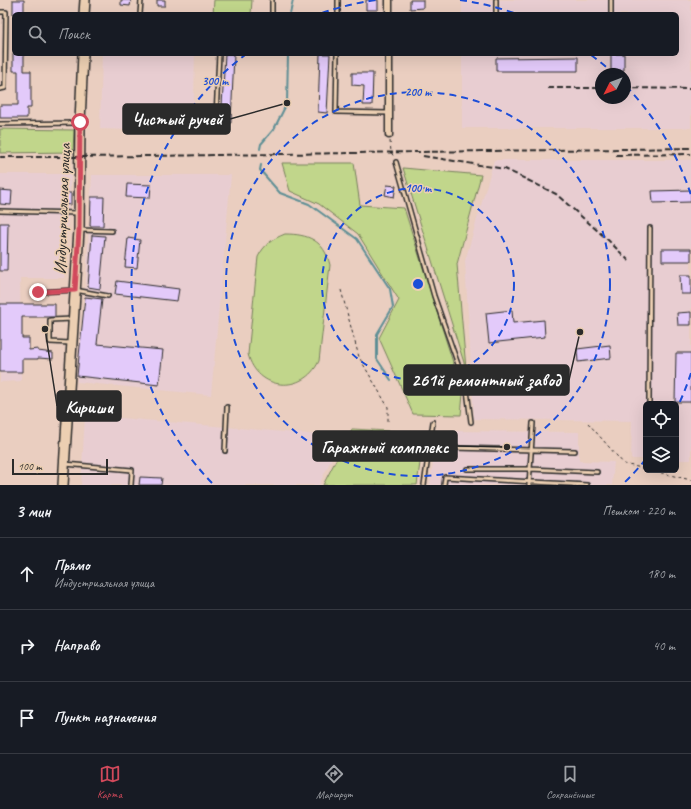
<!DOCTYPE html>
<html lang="ru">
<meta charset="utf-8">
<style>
:root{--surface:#171b24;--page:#242831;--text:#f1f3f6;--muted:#9ea1a6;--line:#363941;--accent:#d1495b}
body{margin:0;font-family:Caveat,sans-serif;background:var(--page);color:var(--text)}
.controls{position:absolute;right:12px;bottom:12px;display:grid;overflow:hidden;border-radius:6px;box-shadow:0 4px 16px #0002}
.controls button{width:36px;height:36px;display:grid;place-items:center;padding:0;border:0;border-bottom:1px solid var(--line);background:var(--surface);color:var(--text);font:20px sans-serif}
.compass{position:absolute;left:595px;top:68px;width:36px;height:36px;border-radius:50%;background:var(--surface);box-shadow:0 4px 16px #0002;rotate:228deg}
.scale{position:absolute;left:12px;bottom:10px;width:96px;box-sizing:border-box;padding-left:4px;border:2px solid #2b2b2b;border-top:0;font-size:11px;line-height:14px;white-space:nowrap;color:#2b2b2b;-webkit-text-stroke:3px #eccfb2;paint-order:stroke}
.stop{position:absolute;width:12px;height:12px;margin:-9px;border:3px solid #d1495b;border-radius:50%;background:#fff}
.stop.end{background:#d1495b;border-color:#fff;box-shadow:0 1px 4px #0008}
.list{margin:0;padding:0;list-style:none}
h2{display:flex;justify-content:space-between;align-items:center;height:52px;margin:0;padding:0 16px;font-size:17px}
h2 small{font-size:13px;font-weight:400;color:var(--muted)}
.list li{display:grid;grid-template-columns:26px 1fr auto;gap:12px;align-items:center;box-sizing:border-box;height:72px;padding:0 16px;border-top:1px solid var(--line)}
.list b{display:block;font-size:15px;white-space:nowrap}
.list p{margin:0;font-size:13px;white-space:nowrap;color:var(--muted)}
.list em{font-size:13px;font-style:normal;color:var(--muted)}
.icon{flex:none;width:22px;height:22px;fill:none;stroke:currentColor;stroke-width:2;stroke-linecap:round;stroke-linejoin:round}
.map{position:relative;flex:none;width:691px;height:485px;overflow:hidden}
.search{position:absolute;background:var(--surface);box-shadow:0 4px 16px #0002;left:12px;right:12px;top:12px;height:44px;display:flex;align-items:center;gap:10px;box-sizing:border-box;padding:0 14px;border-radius:6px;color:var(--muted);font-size:15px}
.sheet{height:268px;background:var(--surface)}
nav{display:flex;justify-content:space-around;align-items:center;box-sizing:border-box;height:56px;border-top:1px solid var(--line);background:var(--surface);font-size:11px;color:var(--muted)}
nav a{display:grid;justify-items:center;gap:2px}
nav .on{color:var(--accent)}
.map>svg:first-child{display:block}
.built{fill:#e8cdd1;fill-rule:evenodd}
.green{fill:#c1d68b;stroke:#76805b}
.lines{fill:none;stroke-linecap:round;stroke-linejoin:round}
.stream{stroke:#5e8f95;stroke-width:2}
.building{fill:#e3cafa;stroke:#2b2b2b}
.service-casing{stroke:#2b2b2b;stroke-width:6}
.minor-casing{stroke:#2b2b2b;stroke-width:9}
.secondary-casing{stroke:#2b2b2b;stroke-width:12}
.path{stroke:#2b2b2b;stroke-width:1;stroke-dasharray:3 3;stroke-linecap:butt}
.service{stroke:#eccfb2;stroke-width:3}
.minor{stroke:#eccfb2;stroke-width:6}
.secondary{stroke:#eccfb2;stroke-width:9}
.rail{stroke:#2b2b2b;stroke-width:2;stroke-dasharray:6 3;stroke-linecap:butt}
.route{stroke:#d1495b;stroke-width:5}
.ring{fill:none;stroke:#1d4ed8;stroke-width:2;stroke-dasharray:7 5}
.labels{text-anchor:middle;stroke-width:3;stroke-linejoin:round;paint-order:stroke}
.street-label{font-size:17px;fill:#2b2b2b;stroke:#eccfb2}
.centre{fill:#1d4ed8;stroke:#eccfb2;stroke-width:2}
.ring-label{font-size:12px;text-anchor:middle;font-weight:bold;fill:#1d4ed8;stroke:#eccfb2;stroke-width:3;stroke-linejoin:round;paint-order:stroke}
.leader{fill:none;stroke:#2b2b2b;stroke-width:1.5}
.callout-dot{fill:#2b2b2b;stroke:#eccfb2;stroke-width:1.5}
.callout{fill:#2b2b2b;stroke:#2b2b2b;stroke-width:1.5}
.callout-label{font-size:18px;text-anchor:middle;font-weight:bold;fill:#fff}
</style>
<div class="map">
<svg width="691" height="485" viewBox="0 0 691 485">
<rect width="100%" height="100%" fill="#eacec0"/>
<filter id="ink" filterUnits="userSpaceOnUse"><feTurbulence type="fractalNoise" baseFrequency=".025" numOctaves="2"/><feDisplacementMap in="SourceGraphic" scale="8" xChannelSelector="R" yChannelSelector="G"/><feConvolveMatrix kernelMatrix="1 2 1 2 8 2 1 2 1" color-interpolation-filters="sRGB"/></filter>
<g filter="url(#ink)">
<path class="built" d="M462,0h229v128h-229v-74h215v-40h-215zM601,74h24v24h-24z
M102,54h93l-2,78 -93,-3z
M494,160h197v300h-15v-56h-30v55h-15l1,-38 -158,-2 -9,-158z
M0,174h71l-7,104h-44l1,103 -21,1z
M92,175h139l-20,220 -134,-13v-6l8,-79z
M85,415l257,22 -23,48h-238z
M437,431l142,1v29l35,1 -2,23h-182z"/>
<path class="green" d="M214,0h38l-1,14h-38z
M0,129l74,1 -1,22 -73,1z
M282,163h72l6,42 44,3 59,186 -2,21 -48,-1 -34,-76 20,-38 -41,-66 -39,-30 -29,-13z
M403,168l78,7 -24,89 9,105z
M285,234c23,0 39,6 45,31l-11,96c-16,34 -62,30 -71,-7l10,-97c6,-12 14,-18 27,-23z
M352,429l72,4 -7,52h-94z"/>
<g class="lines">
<path class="stream" d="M290,14l3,-14
M260,149l1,-5 13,-15 13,-26 1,-49
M261,165l-1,5 20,23 29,11 48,35 33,50 3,18 -16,27v25l14,21"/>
</g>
<path class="building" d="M13,0h11v14h-11z
M121,0h10l-1,6 -9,-1z
M157,0h8v6h-8z
M366,0h12v10h-12z
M410,0h13v8l-13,1z
M13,54h11v17h7v37h-4v10h-27v-13h18v-34h-5z
M225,54h9l-3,69h-10z
M320,54h10l-3,59 -9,-1z
M611,54h13v16h-13z
M578,57v14h-82v-13z
M352,73h21l-1,32h-9l1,-19 -12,-1z
M127,184l24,1 -1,13 -24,-1z
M387,185l9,1 -2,11 -9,-2z
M0,190l12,1 -1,14 -11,-1z
M691,190v12l-38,1 -1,-12z
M63,193h8v12l-8,-1z
M91,197h13l-1,29h-13z
M0,223h8l-1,48h-7z
M92,235l13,1 -5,53 -12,-2z
M128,238l12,2 -3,28 -12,-1z
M662,249h29v12h-29z
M680,275h11v19h-10z
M117,281l62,8 -2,12 -62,-7z
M85,297l17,2 -5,45 66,6 -4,35 -82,-9z
M0,304h55v13h-33v21h7v12l9,-1v2l15,2v6l-15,-1v1h-16v13h-22z
M512,310l1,13 31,-3 1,17 -56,6 -3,-30z
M691,312v13h-13l-1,-12z
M610,345l1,13 -33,4 -1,-13z
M676,353h15v49h-16z
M140,477l22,1 -1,7h-22z"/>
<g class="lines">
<g class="service-casing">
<path id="service" d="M272,0v14
M496,0v14
M0,12h6l-1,76 -5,1
M140,14l1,-14
M338,14v-14
M611,14v-14
M337,54l-1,58 53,1
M216,116l3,-62
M0,124l78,-1
M396,162l38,134 33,94 4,32
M0,211l78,2
M80,230l32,1
M38,292l37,-2 33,6
M70,343l-20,-1v-22l23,-1
M649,404l1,-176
M452,448l123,3
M225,451l2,-44
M65,464l67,6 -1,15
M467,469h63l67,3
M424,485l9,-63
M444,485l1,-8 142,8
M529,485l4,-62"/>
</g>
<g class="minor-casing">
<path id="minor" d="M389,0v14
M389,54v81"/>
</g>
<g class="secondary-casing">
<path id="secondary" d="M84,14l1,-14
M63,485l16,-255 1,-108 3,-68"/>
</g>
<path class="path" d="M390,141l1,11 3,5
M341,290l18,67 29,50v15
M588,423l36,41 22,5
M649,470l42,10"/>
<use href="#service" class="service"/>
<use href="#minor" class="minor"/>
<use href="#secondary" class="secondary"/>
<path class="rail" d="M548,88h53
M625,88l66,1
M616,155l75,-1
M423,156l82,13 51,25 52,46 21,21
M0,157h80l611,-9"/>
</g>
</g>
<g class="lines" filter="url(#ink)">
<path class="route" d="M38,292l37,-2 4,-60 1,-108"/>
</g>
<g class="ring">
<circle cx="418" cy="284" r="96"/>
<circle cx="418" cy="284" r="192"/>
<path d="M691 373A287 287 0 0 1 677 408M646 459A287 287 0 0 1 624 483M212 483A287 287 0 0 1 245 55M322 13A287 287 0 0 1 376 0M460 0A287 287 0 0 1 514 13M591 55A287 287 0 0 1 612 72M626 86A287 287 0 0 1 691 195"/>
</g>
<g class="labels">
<g class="street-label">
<text transform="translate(62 209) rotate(-88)" y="6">Индустриальная улица</text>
</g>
</g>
<circle cx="418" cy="284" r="6" class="centre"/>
<g class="ring-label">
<text x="215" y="85">300 m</text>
<text x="418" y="96">200 m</text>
<text x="418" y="192">100 m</text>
</g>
<path class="leader" d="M287 103L230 119M580 332L569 380M45 329L57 406M507 447L457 446"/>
<g class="callout-dot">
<circle cx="287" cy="103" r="4"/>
<circle cx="580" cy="332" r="4"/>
<circle cx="45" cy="329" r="4"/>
<circle cx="507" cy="447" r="4"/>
</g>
<g class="callout">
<rect x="123" y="104" width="107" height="30" rx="4"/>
<rect x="404" y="365" width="165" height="30" rx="4"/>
<rect x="57" y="391" width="64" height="30" rx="4"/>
<rect x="313" y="431" width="144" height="30" rx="4"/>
</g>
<g class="callout-label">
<text x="177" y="125">Чистый ручей</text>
<text x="486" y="386">261й ремонтный завод</text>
<text x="89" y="413">Кириши</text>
<text x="385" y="453">Гаражный комплекс</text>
</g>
</svg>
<div class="controls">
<button><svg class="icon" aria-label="locate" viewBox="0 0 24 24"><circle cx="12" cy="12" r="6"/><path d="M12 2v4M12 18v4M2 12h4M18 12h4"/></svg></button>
<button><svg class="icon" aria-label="layers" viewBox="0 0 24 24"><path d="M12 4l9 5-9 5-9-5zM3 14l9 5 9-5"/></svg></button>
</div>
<svg class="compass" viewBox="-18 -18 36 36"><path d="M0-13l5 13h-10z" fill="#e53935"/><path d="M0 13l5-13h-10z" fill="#9ea1a6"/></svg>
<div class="scale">100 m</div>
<div class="stop" style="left:80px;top:122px"></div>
<div class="stop end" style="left:38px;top:292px"></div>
<div class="search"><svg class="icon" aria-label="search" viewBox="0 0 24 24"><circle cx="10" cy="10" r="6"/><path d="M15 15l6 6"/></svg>Поиск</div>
</div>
<section class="sheet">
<h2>3 мин<small>Пешком · 220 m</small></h2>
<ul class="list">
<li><svg class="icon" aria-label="ahead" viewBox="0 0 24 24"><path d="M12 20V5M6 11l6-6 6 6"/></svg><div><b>Прямо</b><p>Индустриальная улица</p></div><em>180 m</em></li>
<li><svg class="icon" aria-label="right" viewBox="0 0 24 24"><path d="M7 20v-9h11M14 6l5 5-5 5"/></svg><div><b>Направо</b></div><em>40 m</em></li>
<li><svg class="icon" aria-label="arrive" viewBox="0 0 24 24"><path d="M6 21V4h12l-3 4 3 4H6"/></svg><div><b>Пункт назначения</b></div></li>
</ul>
</section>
<nav>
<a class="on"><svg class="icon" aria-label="map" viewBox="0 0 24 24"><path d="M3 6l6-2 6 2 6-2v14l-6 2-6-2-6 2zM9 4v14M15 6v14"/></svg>Карта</a>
<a><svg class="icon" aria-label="directions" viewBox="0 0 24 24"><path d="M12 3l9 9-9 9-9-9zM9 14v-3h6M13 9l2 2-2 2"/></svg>Маршрут</a>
<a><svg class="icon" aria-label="saved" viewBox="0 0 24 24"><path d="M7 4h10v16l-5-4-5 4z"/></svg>Сохранённые</a>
</nav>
